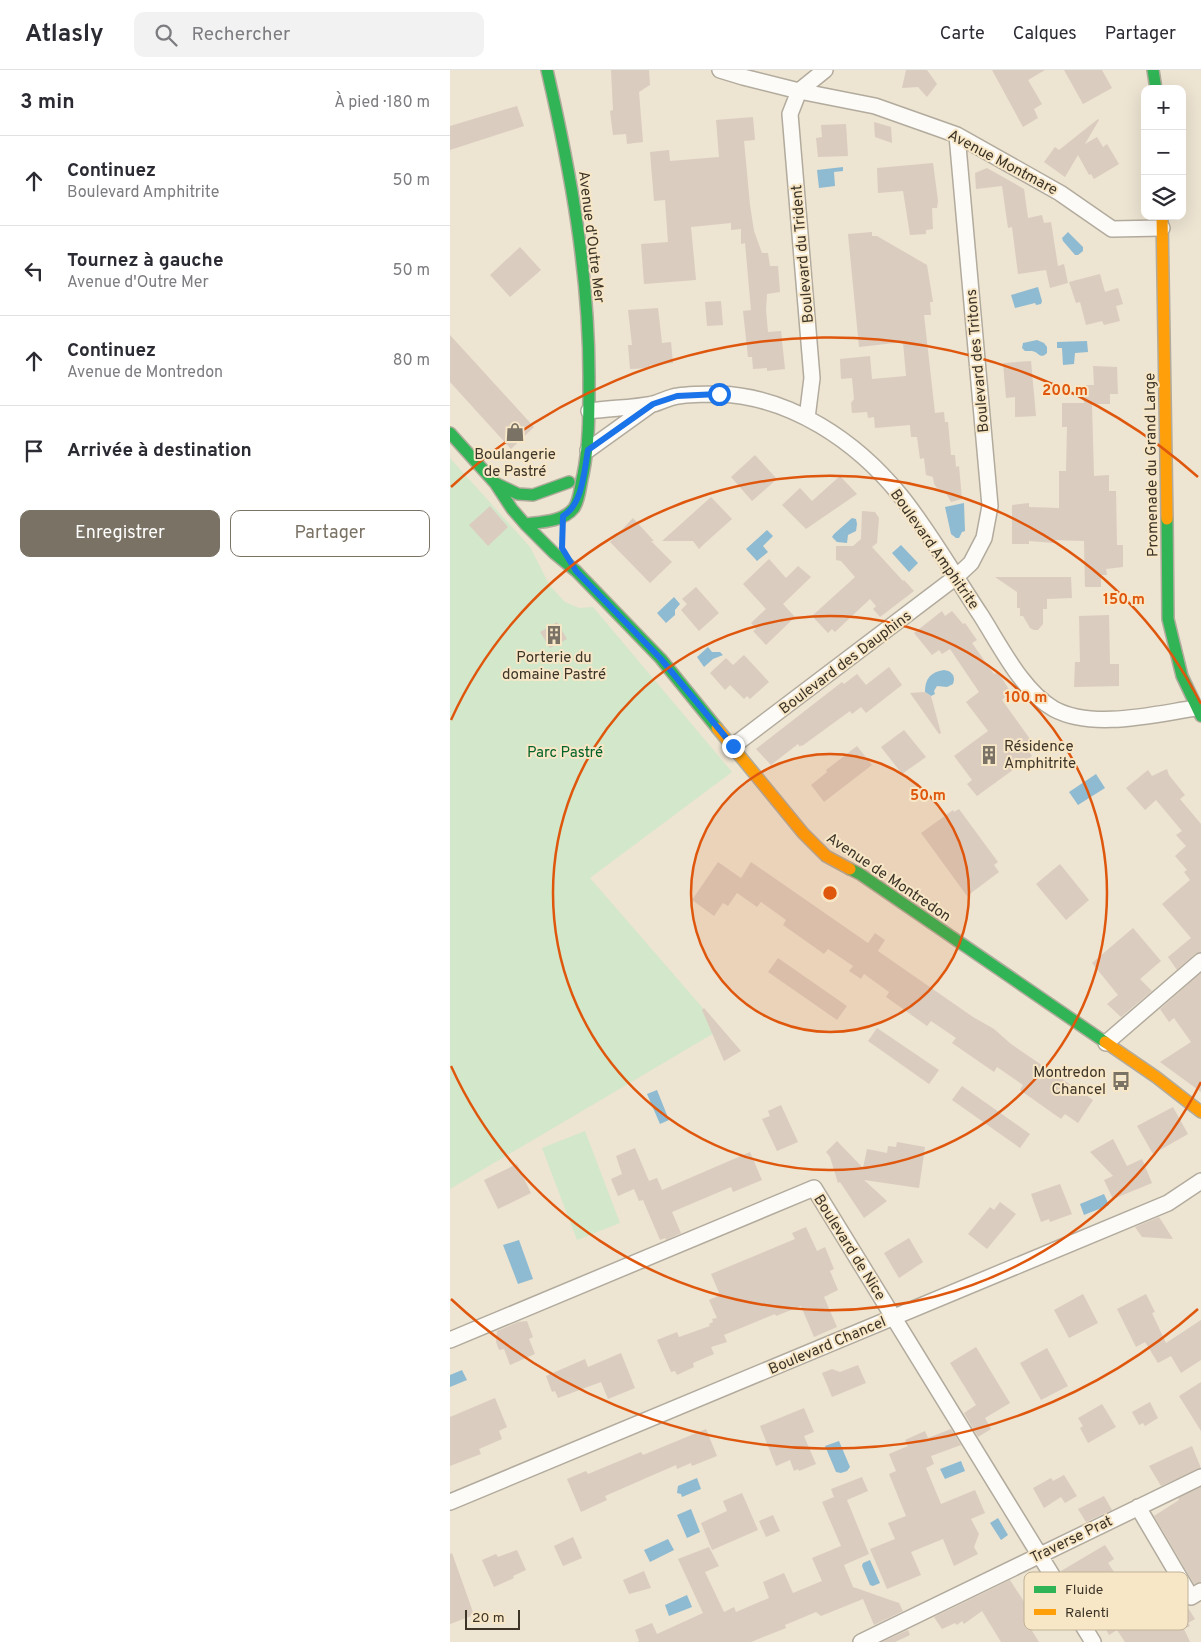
<!DOCTYPE html>
<html lang="fr">
<meta charset="utf-8">
<style>
:root{--surface:#fff;--page:#f2f2f3;--text:#2b2b33;--muted:#7c7c81;--line:#e1e1e2;--accent:#7a7264}
body{margin:0;font-family:Overpass,sans-serif;background:var(--page);color:var(--text)}
.controls{position:absolute;right:15px;top:15px;display:grid;overflow:hidden;border-radius:10px;box-shadow:0 5px 20px #0002}
.controls button{width:45px;height:45px;display:grid;place-items:center;padding:0;border:0;border-bottom:1px solid var(--line);background:var(--surface);color:var(--text);font:25px sans-serif}
.scale{position:absolute;left:15px;bottom:12px;width:55px;box-sizing:border-box;padding-left:5px;border:2px solid #3c3528;border-top:0;font-size:14px;line-height:18px;white-space:nowrap;color:#3c3528;-webkit-text-stroke:4px #f8e7c7;paint-order:stroke}
.stop{position:absolute;width:15px;height:15px;margin:-11px;border:4px solid #1a73e8;border-radius:50%;background:#fff}
.stop.end{background:#1a73e8;border-color:#fff;box-shadow:0 1px 5px #0008}
.list{margin:0;padding:0;list-style:none}
h2{display:flex;justify-content:space-between;align-items:center;height:65px;margin:0;padding:0 20px;font-size:21px}
h2 small{font-size:16px;font-weight:400;color:var(--muted)}
.list li{display:grid;grid-template-columns:32px 1fr auto;gap:15px;align-items:center;box-sizing:border-box;height:90px;padding:0 20px;border-top:1px solid var(--line)}
.list b{display:block;font-size:19px;white-space:nowrap}
.list p{margin:0;font-size:16px;white-space:nowrap;color:var(--muted)}
.list em{font-size:16px;font-style:normal;color:var(--muted)}
.actions{display:flex;gap:10px;padding:15px 20px}
.actions a{flex:1;padding:11px 0;border:1px solid var(--accent);border-radius:10px;text-align:center;font-size:18px;color:var(--accent)}
.actions .main{background:var(--accent);color:#fff}
.icon{flex:none;width:28px;height:28px;fill:none;stroke:currentColor;stroke-width:2;stroke-linecap:round;stroke-linejoin:round}
.map{position:relative;flex:none;width:751px;height:1572px;overflow:hidden}
header{display:flex;align-items:center;gap:30px;box-sizing:border-box;height:70px;padding:0 25px;background:var(--surface);border-bottom:1px solid var(--line)}
header strong{font-size:24px}
nav{display:flex;gap:28px;margin-inline-start:auto;font-size:18px}
.search{width:350px;height:45px;background:var(--page);display:flex;align-items:center;gap:12px;box-sizing:border-box;padding:0 18px;border-radius:10px;color:var(--muted);font-size:19px}
main{display:flex}
aside{flex:1;background:var(--surface)}
.map>svg:first-child{display:block}
.green{fill:#d3e7ca}
.water{fill:#8ebbd1}
.building{fill:#dbccc0}
.lines{fill:none;stroke-linecap:round;stroke-linejoin:round}
.street-casing{stroke:#b2ab9d;stroke-width:18}
.fast-casing{stroke:#b2ab9d;stroke-width:14}
.slow-casing{stroke:#b2ab9d;stroke-width:14}
.street{stroke:#fcfbf8;stroke-width:15}
.fast{stroke:#30b455;stroke-width:11}
.slow{stroke:#ff9f0a;stroke-width:11}
.route{stroke:#1a73e8;stroke-width:6}
.ring{fill:none;stroke:#df570d;stroke-width:2.5}
.labels{text-anchor:middle;stroke-width:4;stroke-linejoin:round;paint-order:stroke}
.street-label{font-size:15px;fill:#3c3528;stroke:#f8e7c7}
.poi-label{font-size:15px;fill:#3c3528;stroke:#f8e7c7}
.park-label{font-size:15px;fill:#026228;stroke:#f8e7c7}
.key{fill:#f8e7c7;stroke:#c0b297;stroke-width:1}
.key-label{font-size:14px;fill:#3c3528}
.centre{fill:#df570d;stroke:#f8e7c7;stroke-width:2.5}
.ring-label{font-size:15px;text-anchor:middle;font-weight:bold;fill:#df570d;stroke:#f8e7c7;stroke-width:4;stroke-linejoin:round;paint-order:stroke}
</style>
<header>
<strong>Atlasly</strong>
<div class="search"><svg class="icon" aria-label="search" viewBox="0 0 24 24"><circle cx="10" cy="10" r="6"/><path d="M15 15l6 6"/></svg>Rechercher</div>
<nav><a>Carte</a><a>Calques</a><a>Partager</a></nav>
</header>
<main>
<aside>
<h2>3 min<small>À pied · 180 m</small></h2>
<ul class="list">
<li><svg class="icon" aria-label="ahead" viewBox="0 0 24 24"><path d="M12 20V5M6 11l6-6 6 6"/></svg><div><b>Continuez</b><p>Boulevard Amphitrite</p></div><em>50 m</em></li>
<li><svg class="icon" aria-label="left" viewBox="0 0 24 24"><path d="M17 20v-9H6M10 6l-5 5 5 5"/></svg><div><b>Tournez à gauche</b><p>Avenue d'Outre Mer</p></div><em>50 m</em></li>
<li><svg class="icon" aria-label="ahead" viewBox="0 0 24 24"><path d="M12 20V5M6 11l6-6 6 6"/></svg><div><b>Continuez</b><p>Avenue de Montredon</p></div><em>80 m</em></li>
<li><svg class="icon" aria-label="arrive" viewBox="0 0 24 24"><path d="M6 21V4h12l-3 4 3 4H6"/></svg><div><b>Arrivée à destination</b></div></li>
</ul>
<div class="actions"><a class="main">Enregistrer</a><a>Partager</a></div>
</aside>
<div class="map">
<svg width="751" height="1572" viewBox="0 0 751 1572">
<rect width="100%" height="100%" fill="#ede4d2"/>
<path class="green" d="M0,388l80,89 20,39 15,16 14,6 14,-1 139,165 -142,106 131,151 -271,160z
M135,1061l35,92 -43,17 -35,-92z"/>
<path class="water" d="M393,97v4l-9,1 1,14 -16,2 -2,-18z
M618,162l15,15v4l-5,4h-3l-12,-14 -1,-3z
M588,217l4,14 -1,3 -5,1 -1,-2 -20,5 -4,-13z
M587,270l7,3 3,4v6c-7,7 -8,-1 -15,-2 -3,0 -5,0 -7,0l-3,-3 1,-5z
M637,271l1,11 -13,1 -1,11 -11,1 -1,-17h-5v-6z
M514,433l1,28 -3,1 -3,6h-3l-5,-4 -6,-27z
M402,448l4,1 1,5 -1,7 -8,4 -1,8 -10,-1 -5,-5 2,-3z
M317,460l6,6 -10,10 5,6 -11,9 -11,-12z
M451,475l17,18 -9,9 -17,-19z
M224,527l6,7 -5,6v5l-9,8 -9,-10z
M258,577l4,5h8l3,3 -10,4 -9,8 -7,-10z
M494,600c8,1 12,6 9,14l-6,3 -10,-1 -3,5 1,3 -4,2 -6,-4c0,-14 6,-20 19,-22z
M646,704l9,14 -27,17 -9,-13z
M207,1020l12,30 -9,4 -13,-30z
M654,1124l5,11 -25,10 -4,-11z
M69,1170l14,39 -15,5 -15,-39z
M12,1300l5,10 -17,7v-12z
M389,1371l11,26 -3,4 -6,2 -5,-1 -11,-26z
M511,1391l4,10 -20,8 -5,-10z
M247,1408l4,11 -19,8 -1,-3 -4,-1 1,-7z
M241,1439l9,23 -13,6 -10,-23z
M548,1448l10,17 -7,5 -11,-17z
M218,1469l6,11 -24,12 -6,-12z
M420,1490l10,23 -7,3 -3,-1 -8,-19 1,-3z
M237,1525l5,12 -23,9 -4,-11z"/>
<path class="building" d="M161,0h38l1,15 -11,7 4,50 -16,2 -1,-10 -13,1 -3,-24 3,-1z
M456,0h21l10,14 -10,13 -9,-10 -16,1z
M542,0h53l-17,10 14,24 -8,5 4,9 -15,9z
M614,0h38l10,18 -29,16z
M67,36l7,20 -74,24v-24z
M303,47l2,23 -11,1 6,64 4,26 8,22h6l2,13h8l2,26 -13,2 -1,16 2,22 13,-1 4,38 -18,2v-3l-14,1 -1,-12h-4l-5,-46 8,-1 -6,-67 -4,1v-15l-10,1v-7l-40,4 5,53 -52,4 -3,-40 27,-2 -3,-42 -11,1 -4,-49 19,-2 1,11 49,-4 -3,-37z
M648,49l1,1 -14,24 12,-7 6,10 4,-3 12,20 -25,15 -3,-5 -2,1 -11,-20 -13,22 -21,-15 11,-15 4,3z
M424,52l17,5 1,16 -17,-6z
M396,54l2,32 -30,1 -2,-19 6,-1 -1,-12z
M483,93l5,38 -1,7h-5l1,21 -7,1v4l-16,1 -7,-44 -25,2 -1,-25z
M537,98l37,21 4,29 14,-3 2,8 7,-1 7,44 6,-2 4,19 -18,5 -4,-18 -28,4 -6,-47 -4,1 -6,-42 -26,3 -1,-16z
M422,162v4h5l50,29 6,37h-3l1,13h-7l11,98 9,-1 1,10h3l3,33h4l1,12 3,-1 3,33 -11,3 -5,-9 -9,-5 -3,-4 -1,-7 -7,-2 -2,-17 -4,1 -3,-22h-6l-1,-12 -35,3 -1,-11 -6,1 -1,-6 -15,1 -1,-10 3,-4 -2,-21 -11,1 -1,-20 30,-3 2,23 34,-3 -3,-34 -44,5 -11,-113z
M70,177l21,23 -31,27 -20,-22z
M650,204l5,18 13,-4 5,16 -7,2 4,15 -16,4 -2,-4 -16,4 -6,-23 -4,1 -7,-21z
M271,231l2,24 -16,1 -2,-24z
M208,238l4,35 9,-1 2,21 -23,2v3l-20,1 -2,-24h4l-4,-35z
M0,265l84,92 -23,22 -61,-67z
M581,291l5,55 -21,1v-20l-9,1 -3,-35z
M643,296l24,1 1,27h-8v10h-18l2,72 15,-1v16h7l1,54h6v22l-17,2 1,6h-6v12h-16l-1,-46 -31,-1 1,3 -25,-2v3h-17v-39l17,-2v4l30,1v-37h7l1,-44h-5v-24h22l-1,-18h11z
M305,385l22,24 -25,22 -21,-24z
M390,406l17,18 -51,35 -24,-24 18,-17 12,13z
M261,427l21,22 -28,25 -5,5 -6,-8h-31z
M40,436l18,21 -20,19 -19,-21z
M412,441l13,1 4,6 -2,25 -5,4 31,34 1,-1 10,11 -34,26 -7,-8 16,-15 -13,12 -6,-7 -35,33 -3,-3 -4,4 -16,-17 43,-39 -14,-16 -5,-1v-14h17l8,-7z
M183,448l21,23h-3l21,21 -22,21 -40,-41z
M319,489l17,19 12,-12 13,11 -28,27 12,13 -29,28 -13,-14 3,-2 -5,-6 15,-14 -23,-25z
M545,507h76l1,21 -25,1v10h-4v15l-5,6h-4l-4,-2 -7,-12h-3v-8h-3v-16z
M246,517l23,26 -20,18 -18,-21 6,-6 -5,-5z
M492,541l3,5 7,-5 11,13 2,-1 12,17 -5,3 22,31 4,-2 12,19 -8,9 33,46 -6,5 3,5 -55,40 -10,-12 5,-4 -18,-24 34,-25 -22,-29 13,-10 -29,-43 -8,5 -3,-4 -7,5 -18,-22z
M659,545l1,49h9v22l-45,1 1,-25h5l-1,-46z
M107,552l10,17 -17,9 -10,-16z
M294,585l25,27 -19,17 -3,-3 -3,3 -14,-14 -5,5 -15,-17 16,-15 7,7z
M439,597l13,18 -36,28 -5,-6 -9,7 -2,-3 -48,35 -1,-1 -1,2 -2,-3 -27,21 -15,-16 86,-67 2,2 13,-10 9,11z
M475,622l6,4 10,37 -2,1 -29,-41z
M454,660l22,27 -24,17 -21,-27z
M407,676l15,19 -48,37 -13,-17 16,-13 -1,-2z
M717,699l2,6 16,20 -5,4 21,25v128l-6,2 -18,16 -9,-13 23,-19 -29,-34 28,-24 -6,-8 3,-2 -12,-14 11,-10 -10,-11 6,-4 -26,-31 -11,10 -19,-22 22,-18 4,6z
M509,739l39,53 -4,3 5,7 -32,24 -46,-63 32,-23 1,2z
M268,792l23,16 10,-16 117,81 7,-10 10,7 -7,11 95,66 21,12 17,15 82,56 -15,23 -13,-9 -4,5 -41,-29 3,-5 -26,-18 -3,5 -42,-29 4,-5 -25,-17 -4,5 -41,-29 3,-5 -25,-18 -3,5 -12,-8 4,-5 -25,-17 -4,5 -41,-29 3,-5 -25,-18 -4,5 -20,-14 -9,13 -5,-3 -9,13 -22,-16z
M610,794l29,36 -23,20 -30,-36z
M683,858l28,33 -21,18 12,12 -31,26 -14,-13 11,-9 -26,-32z
M328,888l69,48 -10,14 -69,-48z
M751,903v119l-41,-30 31,-20 -17,-24 -5,4 -9,-13z
M254,938l37,43 -17,10 -22,-51z
M427,958l62,42 -10,14 -61,-43z
M512,1016l68,48 -10,14 -68,-48z
M331,1035l17,37 -21,9 -15,-32 8,-3 -2,-5z
M723,1037l15,27 -35,20 -16,-28z
M663,1069l14,27 15,-7 10,24 -39,16 -9,-19 9,-4 -23,-24z
M387,1071l26,27 4,-19 20,4 1,-7 8,1 1,-5 28,5 -6,41 -55,-8 23,21 -23,17 -24,-36 -2,1 -8,-26 -4,-5z
M185,1078l14,33 8,-3 5,12 88,-38 12,28 -29,12 -2,-5 -59,25 9,21 -15,7 -1,-2 -5,2 -17,-40 -4,1 -5,-12 -16,7 -7,-17 11,-5 -6,-18z
M67,1094l14,29 -33,16 -14,-29z
M610,1114l12,30 -22,8 -1,-3 -8,3 -10,-28z
M550,1132l16,12 -29,35 -19,-15 22,-27 4,3z
M709,1147l14,22 -31,-2 -7,-10z
M356,1157l11,24 8,-4 9,22 -4,2 8,19 -14,7 13,30 -23,10 -13,-31 -25,10 -1,-2 -51,21 3,7 -16,5 3,7 -21,9 1,4 -17,8 -2,-4 -4,1 -14,-32 20,-8 2,5 31,-11 -1,-2 4,-2 -1,-3 5,-1 -8,-18 11,-5 -9,-21 84,-35 -3,-6z
M459,1168l14,24 -24,16 -15,-25z
M633,1224l15,29 -29,15 -15,-28z
M696,1224l9,18 -3,1 14,30 35,-23v40l-20,13 -10,-17 -13,7 -13,-21 -9,5 -19,-38z
M77,1251l6,16 -4,2 6,15 -25,11 -6,-16 -5,1 -3,-8 1,-11 21,-9z
M526,1277l34,56 -25,15 6,11 -13,8 -14,-24 12,-8 -26,-42z
M597,1278l21,38 -27,14 -21,-37z
M171,1283l14,35 -27,11 -7,-17 -43,16 -3,-7 -3,1 -6,-16 39,-17 3,8z
M408,1295l8,18 -34,14 -10,-24 10,-4 8,3z
M751,1312v49l-22,-35z
M45,1328l12,29 -8,4 3,8 -23,10 2,5 -31,12v-49z
M700,1332l8,16 -13,8 -2,-3 -4,2 -7,-13z
M652,1334l14,23 -28,16 -8,-15 3,-2 -5,-8z
M354,1338l10,24 -10,4 12,28 -17,7 -1,-2 -4,2 -4,-11 -14,6 -16,-40z
M256,1359l11,27 -25,10 -1,-3 -14,6 -1,-4 -71,31 2,4 -26,12 -14,-33 19,-8 2,3 53,-22 2,3z
M501,1359l10,16 -30,11 3,8 -8,4 15,36 34,-14 10,23 -14,6 8,15 -5,13 4,7 -24,12 -11,-27 -32,13 10,23 -34,14 -17,-40 25,-10 -7,-16 18,-7 -17,-42 7,-3 -7,-17 19,-8 -3,-6 20,-9 3,7z
M742,1376l9,22 -40,18 -12,-20z
M614,1405l13,21 -12,7 -4,-6 -17,11 -11,-20 18,-10 2,3z
M412,1407l6,14 -21,9 22,54 -25,11 9,22 46,16 4,8 -29,14 -11,-26 -42,17 -5,-4 -31,13 1,3 -35,14h-114l2,-1 -4,-11 17,-7 5,11 46,-21 -25,-54 31,-12 10,19 -14,6 19,40 10,-5 2,5 33,-14 -6,-16 21,-9 9,20 29,-12 -10,-23 29,-12 -19,-44 12,-5 -3,-8z
M751,1417v95l-7,2 -40,-68 25,-16 -1,-2z
M292,1423l16,37 -46,20 -11,-27 26,-12 -4,-10z
M654,1426l8,14 -26,12 -8,-13z
M323,1445l7,16 -14,6 -7,-16z
M123,1467l9,21 -19,8 -9,-20z
M655,1475l9,14 -6,4 8,12 -39,22 -16,-26z
M67,1480l9,20 -13,6 1,2 -20,9 -12,-27 14,-6 2,3z
M2,1483l22,62 -24,9v-70z
M194,1501l7,17 -22,6 -6,-14z
M716,1503l29,46 -7,4 2,3 -6,3 6,13h-65l-8,-12 -8,5 -7,-13 32,-19 10,18 21,-11v-10l-6,-10 7,-4z
M560,1510l27,42 -8,4 10,16h-38l-19,-31 -18,13 -2,-3 -5,4 -2,-2 -13,6 -8,-12z
M458,1560l2,5 -15,7h-13z"/>
<g class="lines">
<g class="street-casing">
<path id="street" d="M270,0l23,7 56,14 76,15 82,29 103,58 52,36 50,-1
M139,341c21,-3 43,-3 64,-7 8,-2 16,-7 25,-8 13,-2 28,-2 42,-2 71,3 136,47 180,101 30,37 54,80 80,119 20,31 42,77 74,95 39,21 101,5 142,-1
M357,348l5,-40 -22,-264 9,-23 26,-21
M138,380l64,-46
M283,676l223,-169 15,-14 13,-25 6,-32 -33,-371
M656,973l95,-82
M0,1270l364,-152 279,454
M0,1432l718,-299 33,-22
M688,1437l53,90 10,-6
M411,1572l340,-165"/>
</g>
<g class="fast-casing">
<path id="fast" d="M703,0l3,19
M0,363l45,50 17,26 13,15 29,29 22,18 85,88 56,69
M45,413l23,11 15,1 36,-13
M717,449l1,100 14,57 19,40
M75,454c16,-2 38,-2 49,-16 6,-9 6,-22 9,-33 6,-30 6,-60 6,-90 1,-107 -18,-212 -42,-315
M400,799l10,5 245,168"/>
</g>
<g class="slow-casing">
<path id="slow" d="M712,146l5,303
M267,658l86,105 23,23 24,13
M655,972l51,35 45,35"/>
</g>
<use href="#street" class="street"/>
<use href="#fast" class="fast"/>
<use href="#slow" class="slow"/>
</g>
<g class="lines">
<path class="route" d="M269,324l-42,2 -24,8 -65,46c-4,21 -5,54 -25,66l-1,32 14,23 85,88 72,87"/>
</g>
<circle cx="380" cy="823" r="139" fill="#df570d" fill-opacity=".12"/>
<g class="ring">
<circle cx="380" cy="823" r="139"/>
<circle cx="380" cy="823" r="277"/>
<path d="M751 1012A416 416 0 0 1 1 996M1 650A416 416 0 0 1 751 634"/>
<path d="M748 1239A555 555 0 0 1 1 1229M1 417A555 555 0 0 1 748 407"/>
</g>
<defs>
<g id="shop-bare" transform="scale(1.5)"><path d="M-5-2.5h2.3a2.7 3.5 0 0 1 5.4 0H5L5.5 6h-11ZM-1.5-2.5h3a1.5 2.3 0 0 0-3 0Z" fill="#7a7264" stroke="#f8e7c7" stroke-width="2.5" paint-order="stroke"/></g>
<g id="building-bare" transform="scale(1.5)"><path d="M-4-6H4V6H1V3H-1V6H-4ZM-2.5-4.3h1.7v1.8h-1.7ZM.8-4.3h1.7v1.8H.8ZM-2.5-1h1.7V.8h-1.7ZM.8-1h1.7V.8H.8Z" fill="#7a7264" stroke="#f8e7c7" stroke-width="2.5" paint-order="stroke"/></g>
<g id="bus-bare" transform="scale(1.5)"><path d="M-5-6H5V4H4V6H2V4H-2V6H-4V4H-5ZM-3.5-4V0h7V-4ZM-3.5 1.2v1.5H-2V1.2ZM2 1.2v1.5H3.5V1.2Z" fill="#7a7264" stroke="#f8e7c7" stroke-width="2.5" paint-order="stroke"/></g>
</defs>
<g fill-rule="evenodd">
<use href="#shop-bare" x="65" y="362"/>
<use href="#building-bare" x="104" y="565"/>
<use href="#building-bare" x="539" y="685"/>
<use href="#bus-bare" x="671" y="1011"/>
</g>
<g class="labels">
<g class="street-label">
<text transform="translate(553 92) rotate(28)" y="5">Avenue Montmare</text>
<text transform="translate(142 167) rotate(83)" y="5">Avenue d'Outre Mer</text>
<text transform="translate(352 184) rotate(-95)" y="5">Boulevard du Trident</text>
<text transform="translate(527 291) rotate(-95)" y="5">Boulevard des Tritons</text>
<text transform="translate(701 395) rotate(-91)" y="5">Promenade du Grand Large</text>
<text transform="translate(485 479) rotate(55)" y="5">Boulevard Amphitrite</text>
<text transform="translate(395 592) rotate(-37)" y="5">Boulevard des Dauphins</text>
<text transform="translate(439 807) rotate(34)" y="5">Avenue de Montredon</text>
<text transform="translate(400 1177) rotate(58)" y="5">Boulevard de Nice</text>
<text transform="translate(377 1275) rotate(-23)" y="5">Boulevard Chancel</text>
<text transform="translate(621 1469) rotate(-26)" y="5">Traverse Prat</text>
</g>
<g class="poi-label">
<text x="65" y="389">Boulangerie<tspan x="65" dy="17">de Pastré</tspan></text>
<text x="104" y="592">Porterie du<tspan x="104" dy="17">domaine Pastré</tspan></text>
<text x="554" y="681" text-anchor="start">Résidence<tspan x="554" dy="17">Amphitrite</tspan></text>
<text x="656" y="1007" text-anchor="end">Montredon<tspan x="656" dy="17">Chancel</tspan></text>
</g>
<g class="park-label">
<text x="115" y="687">Parc Pastré</text>
</g>
</g>
<rect x="574" y="1502" width="164" height="58" rx="8" class="key"/>
<rect x="584" y="1516" width="22" height="7" fill="#30b455"/>
<rect x="584" y="1539" width="22" height="6" fill="#ff9f0a"/>
<g class="key-label">
<text x="615" y="1524">Fluide</text>
<text x="615" y="1547">Ralenti</text>
</g>
<circle cx="380" cy="823" r="8" class="centre"/>
<g class="ring-label">
<text x="615" y="325">200 m</text>
<text x="674" y="534">150 m</text>
<text x="576" y="632">100 m</text>
<text x="478" y="730">50 m</text>
</g>
</svg>
<div class="controls">
<button>+</button>
<button>−</button>
<button><svg class="icon" aria-label="layers" viewBox="0 0 24 24"><path d="M12 4l9 5-9 5-9-5zM3 14l9 5 9-5"/></svg></button>
</div>
<div class="scale">20 m</div>
<div class="stop" style="left:269px;top:324px"></div>
<div class="stop end" style="left:283px;top:676px"></div>
</div>
</main>
